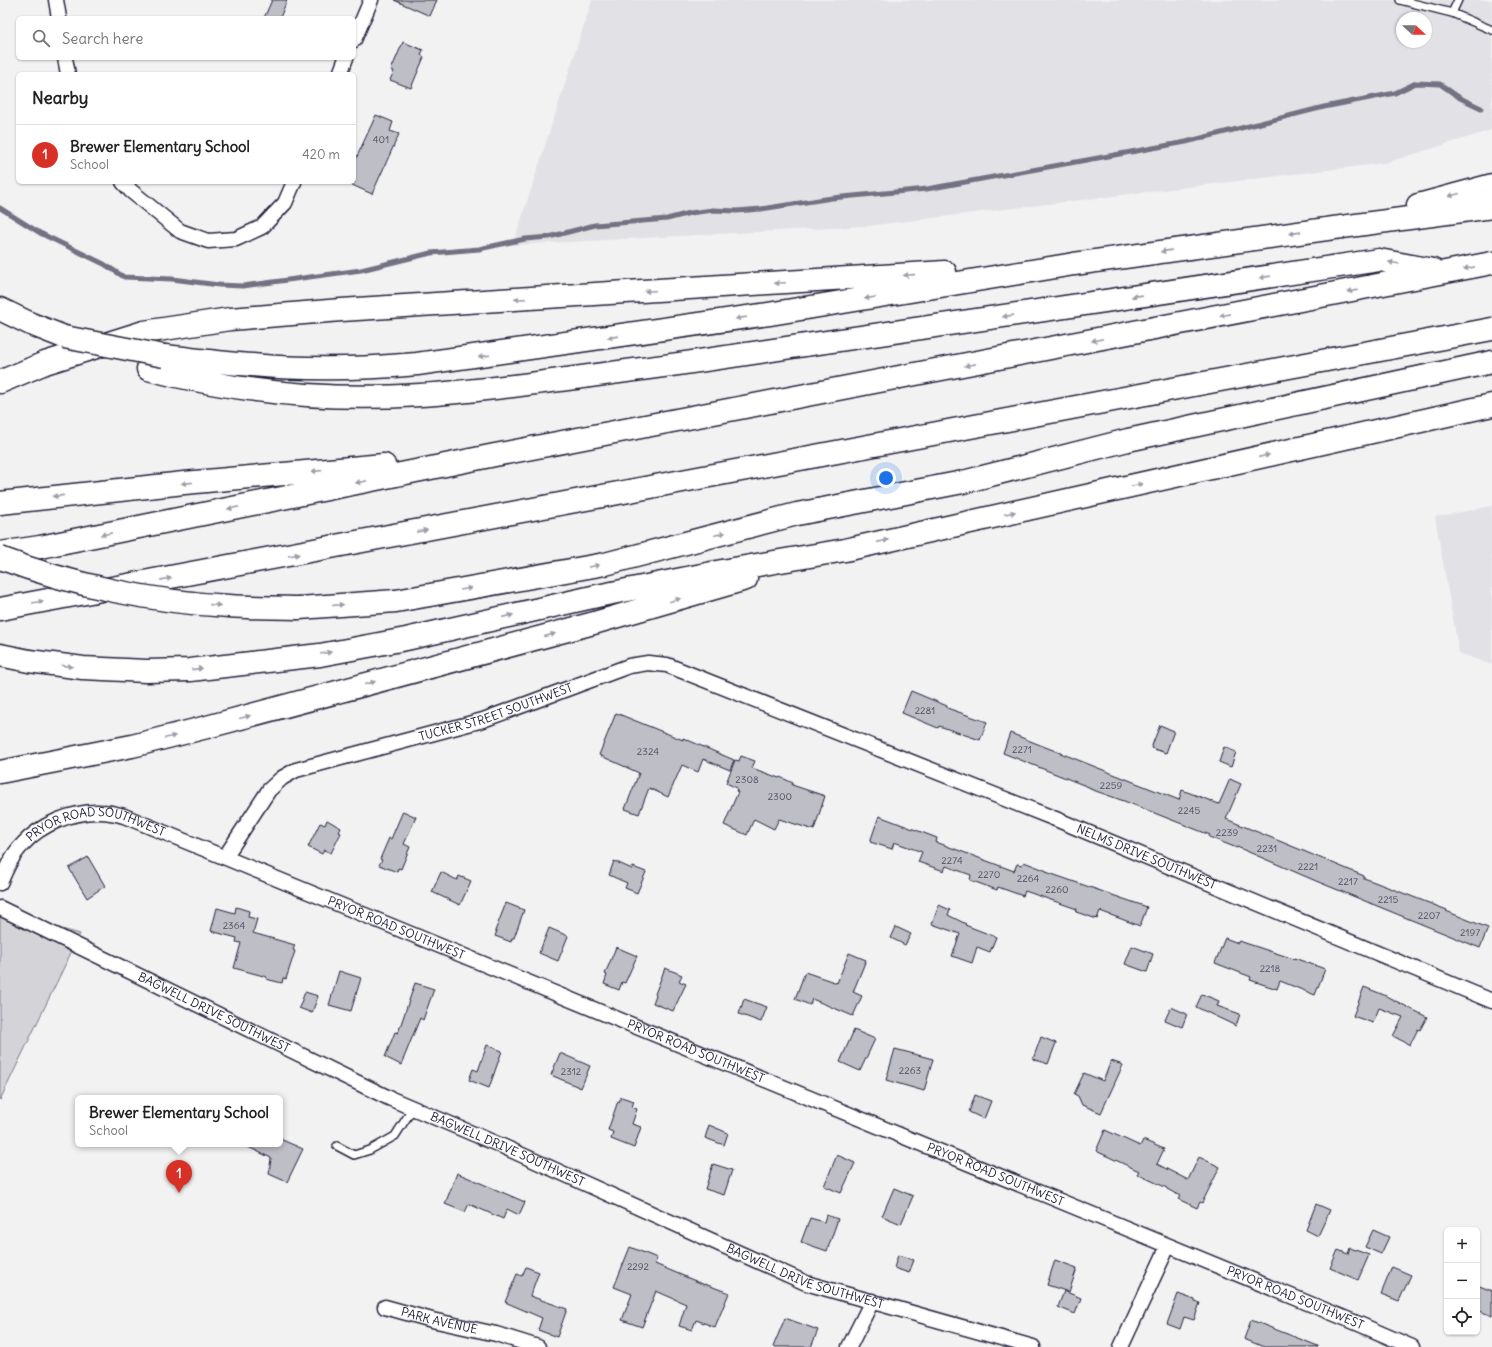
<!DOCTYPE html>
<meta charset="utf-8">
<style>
:root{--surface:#fff;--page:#f2f2f2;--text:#222;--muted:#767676;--line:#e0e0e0;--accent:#d93025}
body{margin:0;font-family:Delius,sans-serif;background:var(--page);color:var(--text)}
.controls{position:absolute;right:12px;bottom:12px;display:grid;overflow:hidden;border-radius:6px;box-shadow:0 1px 3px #0004}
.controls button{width:36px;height:36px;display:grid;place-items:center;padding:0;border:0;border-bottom:1px solid var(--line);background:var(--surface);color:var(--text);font:20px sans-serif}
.compass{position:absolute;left:1396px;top:12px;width:36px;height:36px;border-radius:50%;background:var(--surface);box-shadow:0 1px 3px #0004;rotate:112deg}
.you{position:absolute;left:886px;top:478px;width:14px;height:14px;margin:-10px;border:3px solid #fff;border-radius:50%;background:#1a73e8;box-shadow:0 0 0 6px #1a73e833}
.badge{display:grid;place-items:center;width:26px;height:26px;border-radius:50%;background:var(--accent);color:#fff;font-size:13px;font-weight:700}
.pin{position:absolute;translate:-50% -33px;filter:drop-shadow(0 1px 2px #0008)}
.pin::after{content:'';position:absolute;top:21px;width:14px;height:12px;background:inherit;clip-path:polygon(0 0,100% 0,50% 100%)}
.popup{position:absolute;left:75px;top:1095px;width:208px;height:52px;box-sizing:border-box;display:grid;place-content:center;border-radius:6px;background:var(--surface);filter:drop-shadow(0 1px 3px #0005);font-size:13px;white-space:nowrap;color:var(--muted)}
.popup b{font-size:15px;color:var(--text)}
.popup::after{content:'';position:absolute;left:50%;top:100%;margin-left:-8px;border:8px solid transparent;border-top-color:var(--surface)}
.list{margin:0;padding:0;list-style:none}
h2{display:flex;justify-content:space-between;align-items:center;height:52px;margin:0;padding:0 16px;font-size:17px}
h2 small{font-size:13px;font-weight:400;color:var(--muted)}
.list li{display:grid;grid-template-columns:26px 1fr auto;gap:12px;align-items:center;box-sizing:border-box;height:60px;padding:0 16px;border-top:1px solid var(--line)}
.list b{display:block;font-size:15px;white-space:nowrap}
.list p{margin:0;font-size:13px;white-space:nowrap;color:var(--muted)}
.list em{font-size:13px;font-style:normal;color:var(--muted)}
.icon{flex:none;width:22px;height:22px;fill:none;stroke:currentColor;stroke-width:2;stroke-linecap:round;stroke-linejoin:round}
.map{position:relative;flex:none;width:1492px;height:1347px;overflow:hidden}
.search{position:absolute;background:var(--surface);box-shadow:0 1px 3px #0004;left:16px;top:16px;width:340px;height:44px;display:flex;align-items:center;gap:10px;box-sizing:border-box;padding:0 14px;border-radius:6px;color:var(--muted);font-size:15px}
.panel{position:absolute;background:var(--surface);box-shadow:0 1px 3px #0004;left:16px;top:72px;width:340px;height:112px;border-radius:6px}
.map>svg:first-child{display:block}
.built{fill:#e2e2e6;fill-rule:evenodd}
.green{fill:#d3d3d8;stroke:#7a7a8a}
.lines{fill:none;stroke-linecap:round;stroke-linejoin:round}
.stream{stroke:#727282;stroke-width:5}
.building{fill:#bebec6;stroke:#22223b}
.lane-casing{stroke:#22223b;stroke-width:10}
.street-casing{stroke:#22223b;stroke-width:17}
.highway-casing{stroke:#22223b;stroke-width:25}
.lane{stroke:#fff;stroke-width:7}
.street{stroke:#fff;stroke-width:14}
.highway{stroke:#fff;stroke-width:22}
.highway-bridge-casing{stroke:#22223b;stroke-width:25;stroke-linecap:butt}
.highway-bridge{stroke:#fff;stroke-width:22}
.oneway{fill:#9c9ca7}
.labels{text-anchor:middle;stroke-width:3.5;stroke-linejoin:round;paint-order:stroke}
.number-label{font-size:10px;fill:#49495e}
.street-label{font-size:12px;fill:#22223b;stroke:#fff}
</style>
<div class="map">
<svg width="1492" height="1347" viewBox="0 0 1492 1347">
<rect width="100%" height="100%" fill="#f2f2f3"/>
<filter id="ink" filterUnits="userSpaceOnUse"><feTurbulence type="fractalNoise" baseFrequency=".025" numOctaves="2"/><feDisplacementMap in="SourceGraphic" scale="8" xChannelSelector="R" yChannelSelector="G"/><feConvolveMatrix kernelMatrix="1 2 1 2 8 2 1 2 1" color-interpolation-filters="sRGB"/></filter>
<g filter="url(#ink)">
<path class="built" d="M592,0h900v130l-107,33 -518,63 -354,19zM1402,18h24v24h-24z
M1492,506v159l-33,-12 -24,-136z"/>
<path class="green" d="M0,912l80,22 -80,166z"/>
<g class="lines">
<path class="stream" d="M0,208l40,25 64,31 20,13 48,2 47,6 24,1 118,-16 70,-17 48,-4 46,-10 24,-2 46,-12 72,-6 23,-6 23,-3 24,1 24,-2 71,-11 95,-9 259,-47 138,-35 71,-14 21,-10 24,1 20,14 21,10"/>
</g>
<path class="building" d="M272,0h15l-7,18h-16z
M394,0h43l-7,16z
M403,42l20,8 -2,5 3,2 -13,31 -21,-8 4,-9 -3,-1z
M376,115l17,7 -3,9 9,3 -27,60 -22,-10 1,-2h3v-19z
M911,691l36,15v2l40,14 -7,18 -41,-14 -1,2 -36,-15z
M616,713l67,27v-2l51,22 -4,10 -27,-11 -5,13 -16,-7 -14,32 -19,-9 -10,26 -14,-5 14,-36 -40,-18z
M1160,725l14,6 -8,22 -15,-5z
M1010,733l169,67 3,-10 37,14 11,-25 11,5 -15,35 138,57v2l83,32 -1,1 42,17 -8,20 -164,-67 -79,-34v1l-28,-11 1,-2 -86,-34 -34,-12 1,-1 -88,-35z
M1224,747l12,5 -5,15 -12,-5z
M741,756l14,5 -3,7 27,10 1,-1 13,6 -1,2 33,11 -11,34 -35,-11 -5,10 -20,-10 -7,16 -23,-10 14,-33 -2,-1 1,-3 -11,-5 9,-23 4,1z
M403,811l13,6 -12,27 6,3 -9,22 -3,-1 -1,4 -18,-7 3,-5 -2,-1 9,-21 2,1z
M879,816l58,22 -1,4 78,29 3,-7 5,1 2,-3 23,9 -1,1 101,35 -7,19 -40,-15 -3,8 -21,-7 1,-3 -52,-18 -2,5 -25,-9 -1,3 -27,-10 1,-5 -25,-9 -2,5 -26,-9 4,-10 -28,-10 -2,7 -22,-7z
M327,820l14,8 -2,4 2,1 -10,20 -7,-3 -2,4 -14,-7 12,-24 5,2z
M88,857l17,29 -18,12 -18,-30z
M614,861l18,8 1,-2 13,5 -9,21 -12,-5 2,-5 -18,-8z
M441,872l16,8 2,-4 12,5 -11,24 -28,-13z
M506,903l18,7 -10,28h-2l-1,4 -16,-6 2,-5h-2z
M939,905l11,5 -2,5 18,9 -1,1 31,12 -6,15 -13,-5 -5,16 -20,-7 8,-22 -28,-10z
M236,907l13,4 -1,6 9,2 -4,14 42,12 -2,5 2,1 -9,28 -3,-1 -1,5 -16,-4 1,-2 -33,-9 7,-25 -5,-1 1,-4 -26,-7 6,-23 18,5z
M896,927l15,7 -6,11 -14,-7z
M549,928l19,8 -10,25 -19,-8z
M1225,938l13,5 1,-2 55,18v-1l31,11 -10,26 -35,-14 -3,8 -27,-9 1,-3 -36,-14z
M1132,946l21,8 -6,18 -22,-8z
M616,947l21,9 -12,27 -3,-1 -3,8 -15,-6 3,-9 -2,-1z
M849,953l17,7 -13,32 9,4 -9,20 -41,-17 -2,6 -15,-6 10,-27 32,11z
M665,968l17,7 -3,6 7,3 -13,27 -20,-8 3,-8 -1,-1z
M339,971l22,7 -10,33 -22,-6z
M415,983l19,6 -11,31 -3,-2 -19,47 -16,-8 10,-25 3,1z
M1364,987l20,8 43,22 -7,13 -2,-1 -8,16 -17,-9 10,-19 -24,-9 -6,15 -20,-7z
M305,992l13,4 -6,17 -13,-5z
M1202,994l17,7 -2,5 23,8 -4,12 -40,-19z
M744,999l23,8 -6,15 -22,-8z
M1171,1007l16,7 -5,13 -17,-7z
M854,1030l21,9 -15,32 -20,-9z
M1041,1037l15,6 -8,21 -15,-5z
M487,1045l15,6 -13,37 -20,-8 4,-11 5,2z
M895,1049l38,10 -9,32 -38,-11z
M560,1053l30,13 -9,22 -30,-13z
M1111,1061l12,4 -22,48 -19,-8 -4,-9 -4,-2 10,-21 19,8z
M975,1095l16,6 -7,18 -15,-7z
M621,1097l13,4 -2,6 5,2 -5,15 9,3 -7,21 -23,-9 2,-7 -5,-2 10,-29 1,1z
M709,1125l19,8 -4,12 -19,-7z
M1105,1130l35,16 3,-6 21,9 -7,15 31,16 11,-23 21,10 -18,36 -2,-1 -3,6 -19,-9 2,-3 -13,-7v-1l-30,-14 2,-3 -43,-20z
M280,1139l23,10 -16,33 -18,-8 2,-16 -29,-14h38z
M837,1155l18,8 -14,30 -17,-7z
M713,1164l19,6 -8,25 -19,-6z
M457,1173l68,29 -6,13 -12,-6 -4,10 -34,-15 -4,8 -20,-8z
M894,1188l19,8 -12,28 -19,-8z
M1316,1204l14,6 -12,26 -12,-6z
M826,1215l12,4 -11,32 -26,-9 9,-24 14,4z
M1373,1230l16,7 -8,17 -16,-7z
M630,1247l27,11 -2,6 50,21v-1l24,9 -14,34 -19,-7 -4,10 -13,-4 7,-22 -30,-13 -14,36 -20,-7 10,-26 -18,-7z
M1350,1248l19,7 -11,25 -28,-12 8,-18 10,4z
M898,1255l16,5 -5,13 -15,-5z
M1055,1260l22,8 -8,24 -22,-7z
M526,1267l13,5 -9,24 37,13 -10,28 -19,-7 4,-12 -37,-16 12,-28 5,2z
M1392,1267l19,8 -12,26 -18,-7z
M1477,1285l15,6v25l-15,-6z
M1064,1291l17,7 -6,16 -17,-7z
M1178,1294l17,6v2l5,1 -6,17 -10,-3 -4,12 -13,-5z
M785,1318l33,12 -7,17h-38z
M1251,1320l67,26v1h-54l-20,-8z"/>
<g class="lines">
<g class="lane-casing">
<path id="lane" d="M1400,0l52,13 40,17
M1452,13l6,-13
M337,1146l17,9 16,-5 25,-14 18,-28"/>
</g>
<g class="street-casing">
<g id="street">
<path d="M56,0l3,18"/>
<path d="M354,40l17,-40"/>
<path d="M65,58l3,16"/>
<path d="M340,74l6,-16"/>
<path d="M123,182l8,9 49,40 28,10 28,-2 26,-12 23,-24 9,-21"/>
<path id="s1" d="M225,857l44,-67 13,-12 14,-8 187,-50 146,-54 19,-3 19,2 391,155 434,181"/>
<path id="s2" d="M0,883c6,-14 12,-28 23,-39 18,-20 50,-33 77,-32 8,0 17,2 24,4l1235,508 53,23"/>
<path id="s3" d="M0,908l389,190 113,48 304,137 227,64"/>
<path id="s4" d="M385,1307l47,13 64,14 42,13"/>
<path d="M849,1347l23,-46"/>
<path d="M1121,1347l47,-101"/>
</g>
</g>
<g class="highway-casing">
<path id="highway" d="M1418,205l74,-20
M0,309l31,15 33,13
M164,356c29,3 59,7 88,9 55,5 110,4 165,-1l352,-50 305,-50 260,-36 158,-21
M148,369c88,23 181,32 272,26 54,-3 108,-11 162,-18 70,-9 140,-19 210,-30 196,-28 391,-58 587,-87l54,10
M0,382l45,-19 99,-31 86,-13 111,-9 604,-38
M0,503l184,-20 200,-18
M0,553l40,-6 455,-92 997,-192
M299,608l97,-7 209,-37 192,-50 166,-32 165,-42 364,-78
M0,609l1492,-280
M0,655l29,6 54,7 63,3 44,-1 130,-15 86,-16 191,-43 125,-25 123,-21 647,-145
M0,772l132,-26 75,-19 387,-104 152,-44"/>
</g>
<use href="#lane" class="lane"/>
<use href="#street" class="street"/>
<use href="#highway" class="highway"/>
<g class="highway-bridge-casing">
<path id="highway-bridge" d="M64,337l100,19
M0,558c72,27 153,44 229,48 23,2 46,1 70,2"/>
</g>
<use href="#highway-bridge" class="highway-bridge"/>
</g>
<defs><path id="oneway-solid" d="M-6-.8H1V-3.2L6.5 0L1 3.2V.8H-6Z"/></defs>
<g class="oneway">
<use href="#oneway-solid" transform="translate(1454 195) rotate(165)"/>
<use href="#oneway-solid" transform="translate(1295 233) rotate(172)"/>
<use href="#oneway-solid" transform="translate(1166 251) rotate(172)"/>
<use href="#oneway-solid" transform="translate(1394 263) rotate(-170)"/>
<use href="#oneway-solid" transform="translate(1469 268) rotate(169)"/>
<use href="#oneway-solid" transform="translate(909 275) rotate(176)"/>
<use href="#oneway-solid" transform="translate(1265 277) rotate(172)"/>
<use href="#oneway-solid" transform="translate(780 283) rotate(177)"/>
<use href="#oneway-solid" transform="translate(650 291) rotate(177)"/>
<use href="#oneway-solid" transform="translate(1353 291) rotate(169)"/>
<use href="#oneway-solid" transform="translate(1137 296) rotate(172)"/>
<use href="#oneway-solid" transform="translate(870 298) rotate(171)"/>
<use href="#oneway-solid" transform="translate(520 299) rotate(177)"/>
<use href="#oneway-solid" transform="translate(1225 315) rotate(169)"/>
<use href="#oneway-solid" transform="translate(1008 316) rotate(172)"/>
<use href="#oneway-solid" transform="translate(741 318) rotate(172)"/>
<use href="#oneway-solid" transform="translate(613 337) rotate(172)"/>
<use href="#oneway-solid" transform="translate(1097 340) rotate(169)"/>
<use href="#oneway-solid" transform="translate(484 356) rotate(172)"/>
<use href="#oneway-solid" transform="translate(970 365) rotate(169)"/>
<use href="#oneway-solid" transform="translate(1264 456) rotate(-13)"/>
<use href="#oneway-solid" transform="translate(317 471) rotate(175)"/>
<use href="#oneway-solid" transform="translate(361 482) rotate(169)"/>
<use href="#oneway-solid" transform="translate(187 483) rotate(175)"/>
<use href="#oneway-solid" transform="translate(1137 485) rotate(-13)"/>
<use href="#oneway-solid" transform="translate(58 496) rotate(174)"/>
<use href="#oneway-solid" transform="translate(233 508) rotate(169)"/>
<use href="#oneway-solid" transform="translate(1010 513) rotate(-13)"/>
<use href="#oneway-solid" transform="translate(422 531) rotate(-11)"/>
<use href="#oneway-solid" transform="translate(106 534) rotate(169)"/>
<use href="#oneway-solid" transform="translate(720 534) rotate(-14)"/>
<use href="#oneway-solid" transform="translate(883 541) rotate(-13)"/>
<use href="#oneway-solid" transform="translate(294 555) rotate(-11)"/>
<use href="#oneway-solid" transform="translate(594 566) rotate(-11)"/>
<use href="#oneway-solid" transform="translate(166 579) rotate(-11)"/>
<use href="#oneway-solid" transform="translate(466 589) rotate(-10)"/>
<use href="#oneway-solid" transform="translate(675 600) rotate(-16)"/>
<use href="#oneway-solid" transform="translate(38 602) rotate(-10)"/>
<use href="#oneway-solid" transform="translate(215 605) rotate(5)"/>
<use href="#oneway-solid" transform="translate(338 605) rotate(-4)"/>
<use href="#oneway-solid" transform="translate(508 616) rotate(-13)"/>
<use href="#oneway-solid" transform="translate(550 635) rotate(-15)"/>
<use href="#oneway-solid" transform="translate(326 653) rotate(-10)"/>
<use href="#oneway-solid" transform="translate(67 666) rotate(7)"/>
<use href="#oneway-solid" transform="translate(197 669) rotate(-6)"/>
<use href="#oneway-solid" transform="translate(370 683) rotate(-15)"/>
<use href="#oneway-solid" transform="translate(245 717) rotate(-15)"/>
<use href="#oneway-solid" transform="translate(170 737) rotate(-14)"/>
</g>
</g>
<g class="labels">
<g class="number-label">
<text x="381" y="143">401</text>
<text x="925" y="714">2281</text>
<text x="1022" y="753">2271</text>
<text x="648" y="755">2324</text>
<text x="747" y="783">2308</text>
<text x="1111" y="789">2259</text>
<text x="780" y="800">2300</text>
<text x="1189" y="814">2245</text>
<text x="1227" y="836">2239</text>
<text x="1267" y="852">2231</text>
<text x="952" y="864">2274</text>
<text x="1308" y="870">2221</text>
<text x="989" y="878">2270</text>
<text x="1028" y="882">2264</text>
<text x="1348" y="885">2217</text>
<text x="1057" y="893">2260</text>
<text x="1388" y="903">2215</text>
<text x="1429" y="919">2207</text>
<text x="234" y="929">2364</text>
<text x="1470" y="936">2197</text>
<text x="1270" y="972">2218</text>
<text x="910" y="1074">2263</text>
<text x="571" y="1075">2312</text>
<text x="638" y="1270">2292</text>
</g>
<g class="street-label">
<text dy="4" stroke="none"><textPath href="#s1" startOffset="322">TUCKER STREET SOUTHWEST</textPath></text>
<text dy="4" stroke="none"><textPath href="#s2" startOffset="126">PRYOR ROAD SOUTHWEST</textPath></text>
<text dy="4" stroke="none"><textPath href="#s1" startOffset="1018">NELMS DRIVE SOUTHWEST</textPath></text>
<text dy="4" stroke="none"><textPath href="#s2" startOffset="450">PRYOR ROAD SOUTHWEST</textPath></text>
<text dy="4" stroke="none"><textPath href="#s3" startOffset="238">BAGWELL DRIVE SOUTHWEST</textPath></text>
<text dy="4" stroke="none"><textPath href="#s2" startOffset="774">PRYOR ROAD SOUTHWEST</textPath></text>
<text dy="4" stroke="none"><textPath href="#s3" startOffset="562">BAGWELL DRIVE SOUTHWEST</textPath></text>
<text dy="4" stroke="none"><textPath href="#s2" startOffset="1098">PRYOR ROAD SOUTHWEST</textPath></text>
<text dy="4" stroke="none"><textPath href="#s3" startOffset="886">BAGWELL DRIVE SOUTHWEST</textPath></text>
<text dy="4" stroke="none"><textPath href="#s2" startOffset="1422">PRYOR ROAD SOUTHWEST</textPath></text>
<text dy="4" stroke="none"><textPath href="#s4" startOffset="56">PARK AVENUE</textPath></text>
</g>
</g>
</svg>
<div class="controls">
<button>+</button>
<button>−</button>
<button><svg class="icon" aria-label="locate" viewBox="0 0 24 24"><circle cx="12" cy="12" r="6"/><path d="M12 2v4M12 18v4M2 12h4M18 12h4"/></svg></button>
</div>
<svg class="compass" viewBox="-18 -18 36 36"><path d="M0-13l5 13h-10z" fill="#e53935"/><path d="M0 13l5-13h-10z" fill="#767676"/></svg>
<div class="you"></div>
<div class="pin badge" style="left:179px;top:1193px">1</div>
<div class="popup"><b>Brewer Elementary School</b>School</div>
<div class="search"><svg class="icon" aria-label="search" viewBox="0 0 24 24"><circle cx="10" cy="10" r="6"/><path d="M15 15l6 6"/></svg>Search here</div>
<section class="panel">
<h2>Nearby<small></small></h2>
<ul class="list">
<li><span class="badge">1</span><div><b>Brewer Elementary School</b><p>School</p></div><em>420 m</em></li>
</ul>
</section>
</div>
